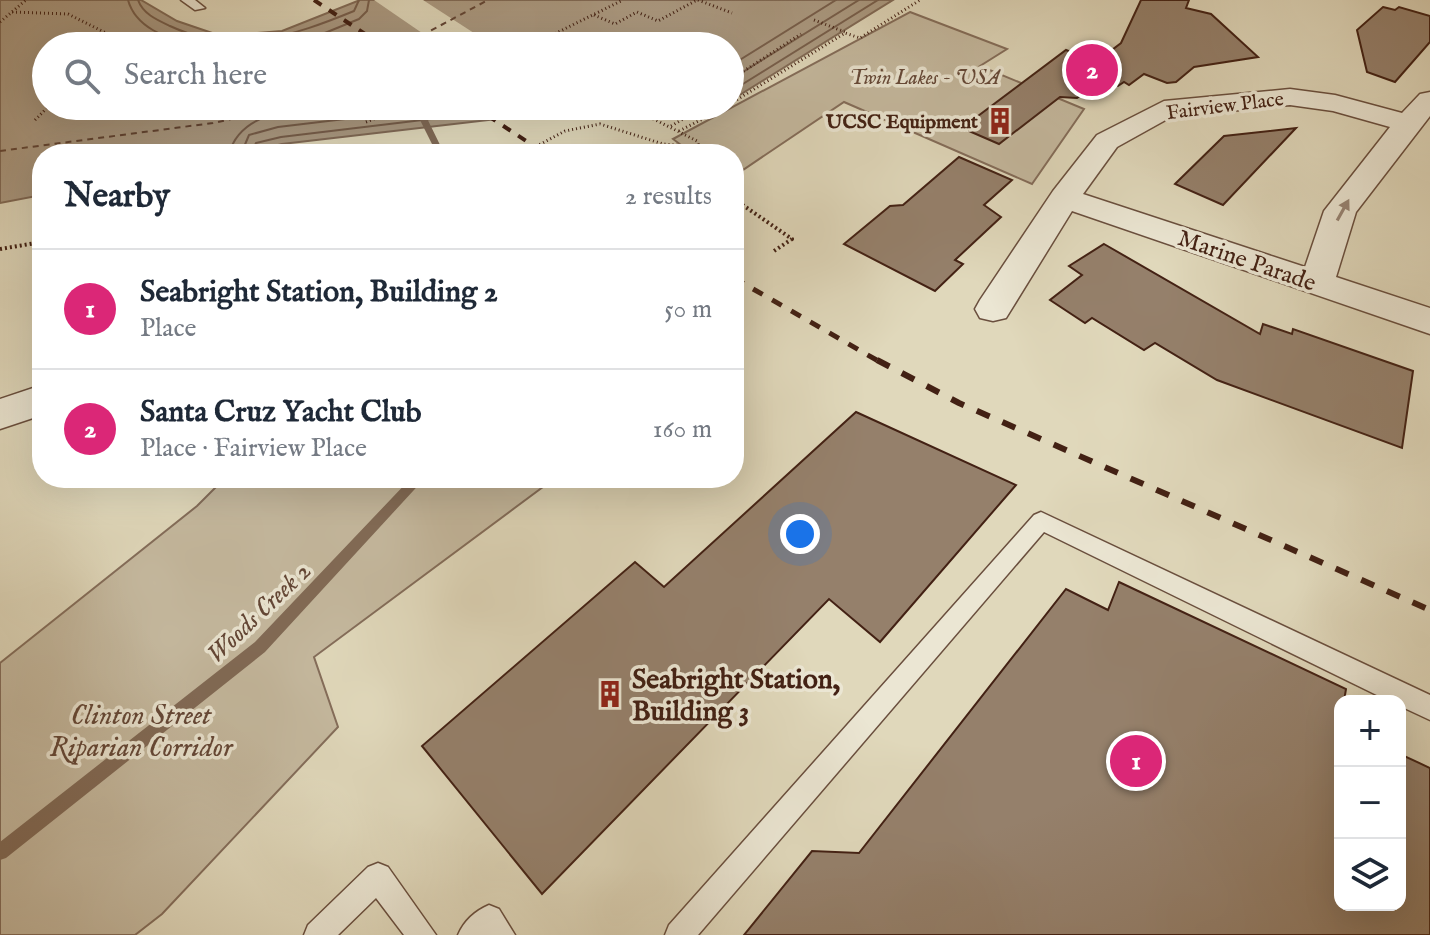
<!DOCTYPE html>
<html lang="en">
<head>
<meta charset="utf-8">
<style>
	:root { --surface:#fff; --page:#f6f6f7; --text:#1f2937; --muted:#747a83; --line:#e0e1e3; --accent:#db2777 }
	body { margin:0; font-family:"IM FELL English",serif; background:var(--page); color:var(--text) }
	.controls { position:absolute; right:24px; bottom:24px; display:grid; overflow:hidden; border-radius:16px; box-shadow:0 8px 32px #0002 }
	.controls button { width:72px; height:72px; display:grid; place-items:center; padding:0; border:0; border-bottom:2px solid var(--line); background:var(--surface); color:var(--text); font:40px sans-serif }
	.you { position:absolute; left:800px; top:534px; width:28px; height:28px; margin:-20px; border:6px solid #fff; border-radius:50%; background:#1a73e8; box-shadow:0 0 0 12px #1a73e833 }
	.badge { display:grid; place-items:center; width:52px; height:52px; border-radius:50%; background:var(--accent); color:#fff; font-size:26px; font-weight:700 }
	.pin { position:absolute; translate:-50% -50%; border:4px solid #fff; box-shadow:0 2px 8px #0006 }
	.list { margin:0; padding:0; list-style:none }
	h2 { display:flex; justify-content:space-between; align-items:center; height:104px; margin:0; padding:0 32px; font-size:34px }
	h2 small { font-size:26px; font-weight:400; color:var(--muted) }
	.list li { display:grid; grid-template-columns:52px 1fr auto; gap:24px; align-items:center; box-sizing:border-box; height:120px; padding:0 32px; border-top:2px solid var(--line) }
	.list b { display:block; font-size:30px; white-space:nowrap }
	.list p { margin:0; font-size:26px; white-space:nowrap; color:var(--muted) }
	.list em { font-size:26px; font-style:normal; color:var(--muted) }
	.icon { flex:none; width:44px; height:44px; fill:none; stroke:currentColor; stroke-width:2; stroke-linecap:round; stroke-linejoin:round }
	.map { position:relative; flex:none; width:1430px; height:935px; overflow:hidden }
	.search { position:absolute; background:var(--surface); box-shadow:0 8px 32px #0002; left:32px; top:32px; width:712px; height:88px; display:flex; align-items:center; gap:20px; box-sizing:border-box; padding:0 28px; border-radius:44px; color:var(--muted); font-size:30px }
	.panel { position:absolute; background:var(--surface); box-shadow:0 8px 32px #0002; left:32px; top:144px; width:712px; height:344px; border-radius:32px }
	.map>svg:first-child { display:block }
</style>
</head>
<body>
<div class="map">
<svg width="1430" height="935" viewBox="0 0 1430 935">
	<rect width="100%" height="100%" fill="#e0d8bb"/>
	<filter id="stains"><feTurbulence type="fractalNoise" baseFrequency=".0025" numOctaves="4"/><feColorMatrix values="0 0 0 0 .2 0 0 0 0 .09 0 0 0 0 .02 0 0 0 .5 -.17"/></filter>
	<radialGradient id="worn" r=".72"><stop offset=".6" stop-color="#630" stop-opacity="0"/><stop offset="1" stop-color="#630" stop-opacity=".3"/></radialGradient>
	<path fill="#c5b99f" stroke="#846d5a" stroke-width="2" d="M910,12L1007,49L980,66L1084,109L1032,184L844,102L734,176V154H693L673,139Z
		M225,478H555L314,657L338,727L162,914L135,935H0V663L197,506Z"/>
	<path fill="#ab9a82" stroke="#816a56" stroke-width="2" d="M0,0H141L177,21L221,36L282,31L360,0H893L730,101V46H46V106H565L541,114L282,144L244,154H42V195L0,203Z"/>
	<path fill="#e0d8bb" d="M374,0H423L494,46H441Z"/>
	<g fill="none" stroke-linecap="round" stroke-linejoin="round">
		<path stroke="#775e4b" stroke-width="2" d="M128,0C136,29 168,38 194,46
			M138,0C143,14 157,20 170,26C234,56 293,36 354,11L359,0
			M293,46L359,19L367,11L369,0
			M730,66L836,0
			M730,80L859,0
			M730,92L878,0
			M229,154C242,105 309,109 351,106
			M241,154L249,135L278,127L454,106
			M251,154L256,143L281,137L540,106"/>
		<path fill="#816a56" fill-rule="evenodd" d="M413,106H421L442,149L449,154H439L436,152Z
			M411,478H425L265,652L6,858L0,860V842L255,642Z"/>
		<path stroke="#624535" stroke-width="2" stroke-dasharray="6 5" stroke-linecap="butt" d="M402,46L488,0
			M0,151L213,123L293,106"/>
	</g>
	<path fill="#95806b" stroke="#432114" stroke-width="2" d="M1141,0H1189L1186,8L1211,14L1258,57L1194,67L1176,82L1167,83L1144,74L1129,85L1124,82L1118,86L1103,80L1077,98L1060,97L999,144L962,128L1066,50L1096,62L1121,43Z
		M1383,7L1395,10L1399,7L1430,16V42L1395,82L1367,72L1357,30Z
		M1296,128L1223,205L1175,184L1224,136Z
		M959,157L1012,180L984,205L1001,217L955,260L963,264L935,291L844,244L890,206L903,205Z
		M1104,244L1260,334L1263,324L1292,334L1293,329L1413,371L1402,448L1217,380L1155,343L1144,350L1092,318L1085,323L1050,300L1082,275L1069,266Z
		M856,412L1016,485L880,642L829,599L542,894L422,746L635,562L664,587Z
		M1119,582L1346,689L1344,701H1340V905H1400V754L1430,768V935H744L812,851L859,853L1066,589L1108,610Z"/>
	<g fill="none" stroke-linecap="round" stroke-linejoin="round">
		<g stroke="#6a4f3e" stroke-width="3">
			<path id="service" d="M181,0H195L205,8L195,10Z
				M1041,512L1430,695V720L1400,706V701H1389L1044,532L698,935H665L669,925L1034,515Z
				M378,863L388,867L436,935H404L376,898L338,935H304L308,925L368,867Z
				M489,905L499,909L515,935H458C464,921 475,911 489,905Z"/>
		</g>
		<g stroke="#6a4f3e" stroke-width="3">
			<path id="minor" d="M1290,89L1335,95L1402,113L1420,94L1430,92V116L1356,212L1336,277L1430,308V334L1072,211L1006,318L993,321L980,318L975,309L980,300L1053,191L1097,135L1164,101ZM1290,105L1333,111L1390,127L1324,211L1305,267L1083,194L1117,147L1171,117Z
				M42,385V415L0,429V399Z"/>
		</g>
		<path stroke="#432114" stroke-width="3" stroke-dasharray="1 3" stroke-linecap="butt" d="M698,0L732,13
			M12,12L68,14L116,38L108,46
			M594,15L615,24L637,12L658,21L697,0
			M814,20L845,32
			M0,22L26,0
			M530,46L623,0
			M730,80L801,34
			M730,86H737L730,91
			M730,104L845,33L860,38L920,0
			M628,106L697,141L702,154
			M35,120L49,106
			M366,122L406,106
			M671,126L705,106
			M679,131L728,106
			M522,154L565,131L600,124L663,144L726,149"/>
		<path stroke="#432114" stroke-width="4" stroke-dasharray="2 3" stroke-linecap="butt" d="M734,199L792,239L774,251
			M0,249L42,242"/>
		<use href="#service" fill="#ebe6d3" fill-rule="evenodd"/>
		<use href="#minor" fill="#ebe6d3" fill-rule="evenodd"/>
		<path stroke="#432114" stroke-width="4" stroke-dasharray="9 9" stroke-linecap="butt" d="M314,0L383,46
			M473,106L546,154"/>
		<path stroke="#432114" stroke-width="5" stroke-dasharray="11 11" stroke-linecap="butt" d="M734,278L880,362"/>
		<path stroke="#432114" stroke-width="6" stroke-dasharray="14 14" stroke-linecap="butt" d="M877,360L959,403L1430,610"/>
	</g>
	<defs><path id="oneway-solid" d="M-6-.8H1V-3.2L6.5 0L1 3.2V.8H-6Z" transform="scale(2)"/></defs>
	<use fill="#978474" href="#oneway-solid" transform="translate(1343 210) rotate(-61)"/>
	<defs>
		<g id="building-bare" transform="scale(2.16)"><path d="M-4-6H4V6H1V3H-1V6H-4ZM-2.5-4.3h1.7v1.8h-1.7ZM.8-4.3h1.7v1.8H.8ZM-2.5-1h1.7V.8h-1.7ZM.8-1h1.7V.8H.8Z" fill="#8f2418" stroke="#ebe6d3" stroke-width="2.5" paint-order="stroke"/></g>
	</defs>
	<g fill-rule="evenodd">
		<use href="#building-bare" x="1000" y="121"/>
		<use href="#building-bare" x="610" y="694"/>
	</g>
	<g text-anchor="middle" stroke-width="7" stroke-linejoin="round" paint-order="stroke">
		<g font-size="20" font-style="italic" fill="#644737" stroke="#ebe6d3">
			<text x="925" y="84">Twin Lakes - USA</text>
		</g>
		<g font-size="20" fill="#432114" stroke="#ebe6d3">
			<text transform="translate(1225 105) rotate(-7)" y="7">Fairview Place</text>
		</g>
		<g font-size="20" font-weight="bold" fill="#432114" stroke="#ebe6d3" text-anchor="end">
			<text x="978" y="128">UCSC Equipment</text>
		</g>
		<g font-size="24" fill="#432114" stroke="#ebe6d3">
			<text transform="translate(1247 260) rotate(19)" y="8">Marine Parade</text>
		</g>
		<g font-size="26" font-style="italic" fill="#624535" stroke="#ebe6d3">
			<text transform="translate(258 612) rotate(-44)" y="9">Woods Creek 2</text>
		</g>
		<g font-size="28" font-weight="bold" fill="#432114" stroke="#ebe6d3" text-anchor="start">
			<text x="632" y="688">Seabright Station,<tspan x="632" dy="32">Building 3</tspan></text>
		</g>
		<g font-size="28" font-style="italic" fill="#644737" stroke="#ebe6d3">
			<text x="141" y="724">Clinton Street<tspan x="141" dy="32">Riparian Corridor</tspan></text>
		</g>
	</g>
	<rect width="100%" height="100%" filter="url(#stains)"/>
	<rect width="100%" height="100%" fill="url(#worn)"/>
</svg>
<div class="controls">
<button>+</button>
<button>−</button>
<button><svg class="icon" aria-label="layers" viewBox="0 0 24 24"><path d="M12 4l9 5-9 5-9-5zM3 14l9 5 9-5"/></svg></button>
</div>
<div class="you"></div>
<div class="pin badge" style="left:1136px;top:761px">1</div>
<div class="pin badge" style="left:1092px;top:70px">2</div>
<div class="search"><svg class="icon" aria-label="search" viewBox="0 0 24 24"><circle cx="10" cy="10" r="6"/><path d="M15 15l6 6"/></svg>Search here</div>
<section class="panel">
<h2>Nearby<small>2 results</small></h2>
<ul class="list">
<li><span class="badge">1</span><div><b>Seabright Station, Building 2</b><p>Place</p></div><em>50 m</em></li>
<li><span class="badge">2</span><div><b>Santa Cruz Yacht Club</b><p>Place · Fairview Place</p></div><em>160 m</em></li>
</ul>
</section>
</div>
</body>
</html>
